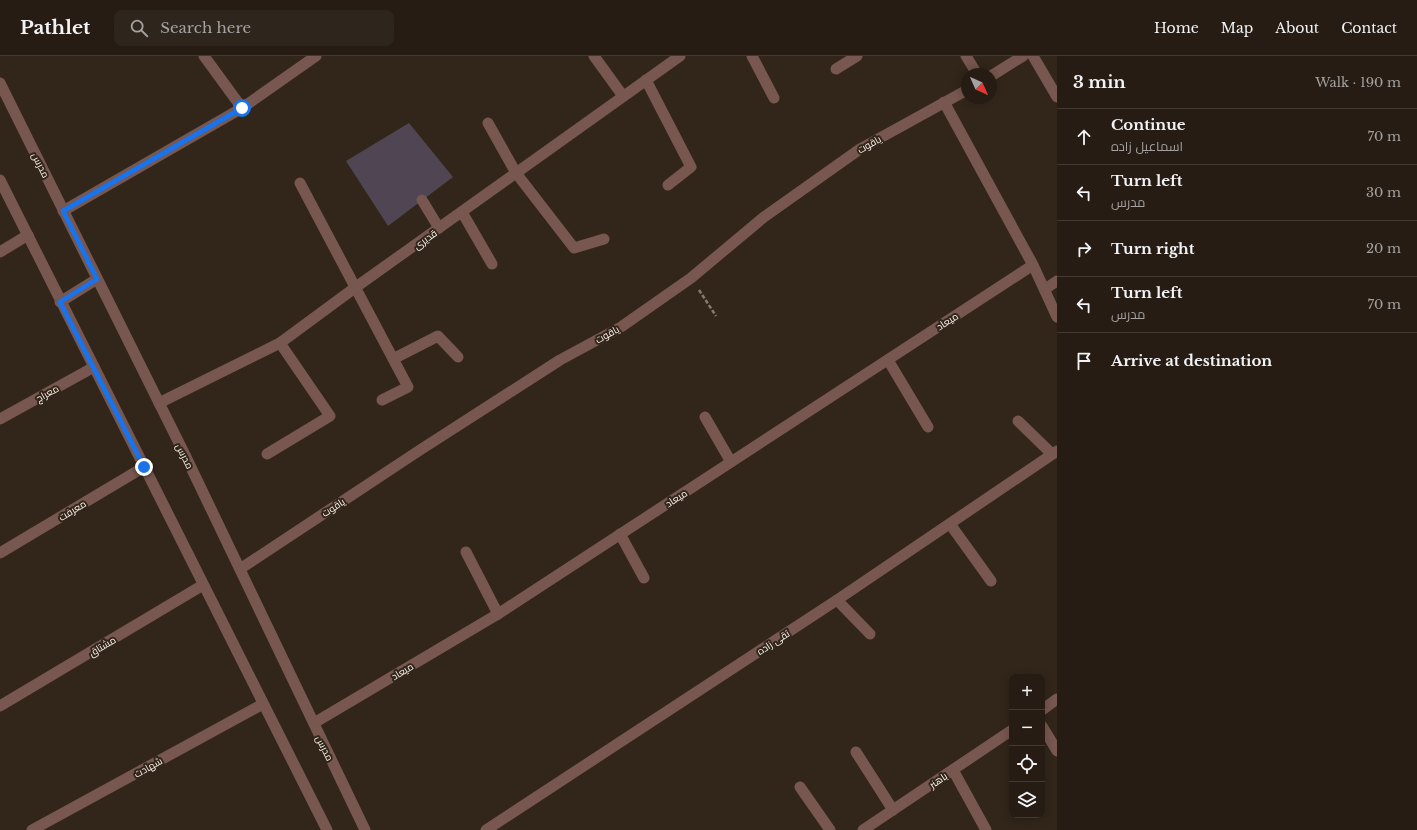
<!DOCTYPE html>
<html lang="en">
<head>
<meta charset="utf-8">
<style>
	:root { --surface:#261c14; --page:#2e251d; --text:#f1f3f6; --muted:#a4a1a0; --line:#423a34 }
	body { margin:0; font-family:"Libre Baskerville",Cairo,serif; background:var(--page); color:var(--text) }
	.controls { position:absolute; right:12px; bottom:12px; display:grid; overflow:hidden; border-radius:8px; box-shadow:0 2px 10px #0003 }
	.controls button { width:36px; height:36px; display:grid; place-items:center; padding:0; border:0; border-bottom:1px solid var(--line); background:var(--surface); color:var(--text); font:20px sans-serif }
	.compass { position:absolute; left:961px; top:12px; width:36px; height:36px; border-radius:50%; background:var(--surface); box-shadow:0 2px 10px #0003; rotate:135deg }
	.stop { position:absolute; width:12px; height:12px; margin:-9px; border:3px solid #1a73e8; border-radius:50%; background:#fff }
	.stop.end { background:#1a73e8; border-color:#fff; box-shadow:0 1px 4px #0008 }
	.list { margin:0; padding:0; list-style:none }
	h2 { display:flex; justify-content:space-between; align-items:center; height:52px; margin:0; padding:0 16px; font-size:17px }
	h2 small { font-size:13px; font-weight:400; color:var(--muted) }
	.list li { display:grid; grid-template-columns:26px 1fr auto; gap:12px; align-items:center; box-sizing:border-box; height:56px; padding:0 16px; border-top:1px solid var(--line) }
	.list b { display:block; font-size:15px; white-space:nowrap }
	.list p { margin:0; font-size:13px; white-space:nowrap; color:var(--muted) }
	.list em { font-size:13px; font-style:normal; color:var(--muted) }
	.icon { flex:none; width:22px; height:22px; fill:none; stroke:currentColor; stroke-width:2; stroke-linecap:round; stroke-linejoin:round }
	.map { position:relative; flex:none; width:1057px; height:774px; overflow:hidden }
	header { display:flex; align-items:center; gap:24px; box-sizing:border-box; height:56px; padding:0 20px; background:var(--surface); border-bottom:1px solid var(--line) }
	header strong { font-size:19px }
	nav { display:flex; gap:22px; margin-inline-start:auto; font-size:14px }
	.search { width:280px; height:36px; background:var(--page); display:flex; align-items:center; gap:10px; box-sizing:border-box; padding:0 14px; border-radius:8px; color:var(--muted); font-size:15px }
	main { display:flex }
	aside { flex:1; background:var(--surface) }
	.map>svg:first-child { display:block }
</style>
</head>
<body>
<header>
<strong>Pathlet</strong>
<div class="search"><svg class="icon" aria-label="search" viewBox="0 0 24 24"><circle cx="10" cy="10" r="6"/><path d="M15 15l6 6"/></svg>Search here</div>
<nav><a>Home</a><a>Map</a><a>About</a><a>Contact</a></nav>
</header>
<main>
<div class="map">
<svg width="1057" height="774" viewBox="0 0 1057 774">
	<rect width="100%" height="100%" fill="#32261a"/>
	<path fill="#504553" d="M409,67L453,121L388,170L346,105Z"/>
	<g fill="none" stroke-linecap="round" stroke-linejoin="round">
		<path stroke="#867b71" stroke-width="2.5" stroke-dasharray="4 2" stroke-linecap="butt" d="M699,234L716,260"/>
		<path stroke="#77574f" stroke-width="11" d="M752,0L774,42
			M836,13L857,0
			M646,24L691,111L668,129
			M488,67L516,117L574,192L604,183
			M300,127L408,331L382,344
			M422,144L439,172
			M462,156L492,208
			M1045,233L1057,225
			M393,303L438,280L458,301
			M888,304L928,371
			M705,361L731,406
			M1018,365L1052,398
			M267,398L330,360L280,287
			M950,468L991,525
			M620,478L644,522
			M466,496L498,558
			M837,544L870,578
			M1042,670L1057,695
			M856,696L893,754
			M953,714L986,774
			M800,731L830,774"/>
		<path stroke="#77574f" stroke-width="11" d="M204,0L242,52
			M594,0L623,40
			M966,0L977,18
			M1033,0L1057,41
			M991,20L1023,0
			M944,46L1033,209L1057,261
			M63,155L242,52L316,0
			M0,196L28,179
			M159,347L280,287L356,231L680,0
			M0,363L94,311
			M0,497L144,411
			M240,513L420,394L560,304L621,271L691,222L764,161L860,93L967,34
			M0,650L203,529
			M314,667L498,558L1033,209
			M32,774L263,648
			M486,774L837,544L1057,395"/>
		<path stroke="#77574f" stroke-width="11" d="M0,27L186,401L365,774
			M0,124L327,774
			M60,246L97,223
			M1042,654L1057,643
			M863,774L1012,674"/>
	</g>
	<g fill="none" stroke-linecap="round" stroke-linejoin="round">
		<path stroke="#1a73e8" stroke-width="5" d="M144,411L60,246L97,223L63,155L242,52"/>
	</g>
	<g text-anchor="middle" stroke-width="4" stroke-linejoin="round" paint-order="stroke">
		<g font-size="10" fill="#fbf2eb" stroke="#32261a">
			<text transform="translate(869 88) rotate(-30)" y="4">یاقوت</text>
			<text transform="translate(41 109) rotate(64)" y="4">مدرس</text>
			<text transform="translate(425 183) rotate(-36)" y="4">قدیری</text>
			<text transform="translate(947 265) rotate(-33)" y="4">میعاد</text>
			<text transform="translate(607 278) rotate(-29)" y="4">یاقوت</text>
			<text transform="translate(47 337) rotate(-29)" y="4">معراج</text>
			<text transform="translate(185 400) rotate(64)" y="4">مدرس</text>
			<text transform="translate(676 442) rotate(-33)" y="4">میعاد</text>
			<text transform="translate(333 451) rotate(-33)" y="4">یاقوت</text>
			<text transform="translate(72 454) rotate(-31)" y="4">معرفت</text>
			<text transform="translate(773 586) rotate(-33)" y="4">تقی زاده</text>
			<text transform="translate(102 590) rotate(-31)" y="4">مشتاق</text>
			<text transform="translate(402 615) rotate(-31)" y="4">میعاد</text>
			<text transform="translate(325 692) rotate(64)" y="4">مدرس</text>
			<text transform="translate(148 711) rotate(-29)" y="4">شهادت</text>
			<text transform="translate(938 724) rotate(-34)" y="4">باهنر</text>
		</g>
	</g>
</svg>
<div class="controls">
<button>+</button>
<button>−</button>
<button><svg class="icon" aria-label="locate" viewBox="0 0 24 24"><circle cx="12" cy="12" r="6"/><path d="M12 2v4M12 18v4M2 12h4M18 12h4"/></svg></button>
<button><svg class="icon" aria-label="layers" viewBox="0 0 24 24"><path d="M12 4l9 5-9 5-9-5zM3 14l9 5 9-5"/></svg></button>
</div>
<svg class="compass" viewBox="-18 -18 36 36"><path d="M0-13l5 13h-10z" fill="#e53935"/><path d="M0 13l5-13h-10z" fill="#a4a1a0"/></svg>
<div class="stop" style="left:242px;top:52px"></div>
<div class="stop end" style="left:144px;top:411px"></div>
</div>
<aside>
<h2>3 min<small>Walk · 190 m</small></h2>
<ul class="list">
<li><svg class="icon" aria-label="ahead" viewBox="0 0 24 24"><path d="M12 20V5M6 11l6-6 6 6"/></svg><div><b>Continue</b><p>اسماعیل زاده</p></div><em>70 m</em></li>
<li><svg class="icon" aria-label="left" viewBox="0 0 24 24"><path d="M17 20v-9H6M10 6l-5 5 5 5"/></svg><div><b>Turn left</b><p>مدرس</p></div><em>30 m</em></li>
<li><svg class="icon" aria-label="right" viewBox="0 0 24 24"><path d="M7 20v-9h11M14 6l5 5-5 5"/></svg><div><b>Turn right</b></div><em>20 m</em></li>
<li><svg class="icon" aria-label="left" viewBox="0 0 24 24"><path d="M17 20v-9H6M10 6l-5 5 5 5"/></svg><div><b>Turn left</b><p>مدرس</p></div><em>70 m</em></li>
<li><svg class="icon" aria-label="arrive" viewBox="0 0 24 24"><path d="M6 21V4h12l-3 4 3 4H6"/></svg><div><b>Arrive at destination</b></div></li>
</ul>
</aside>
</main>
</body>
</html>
